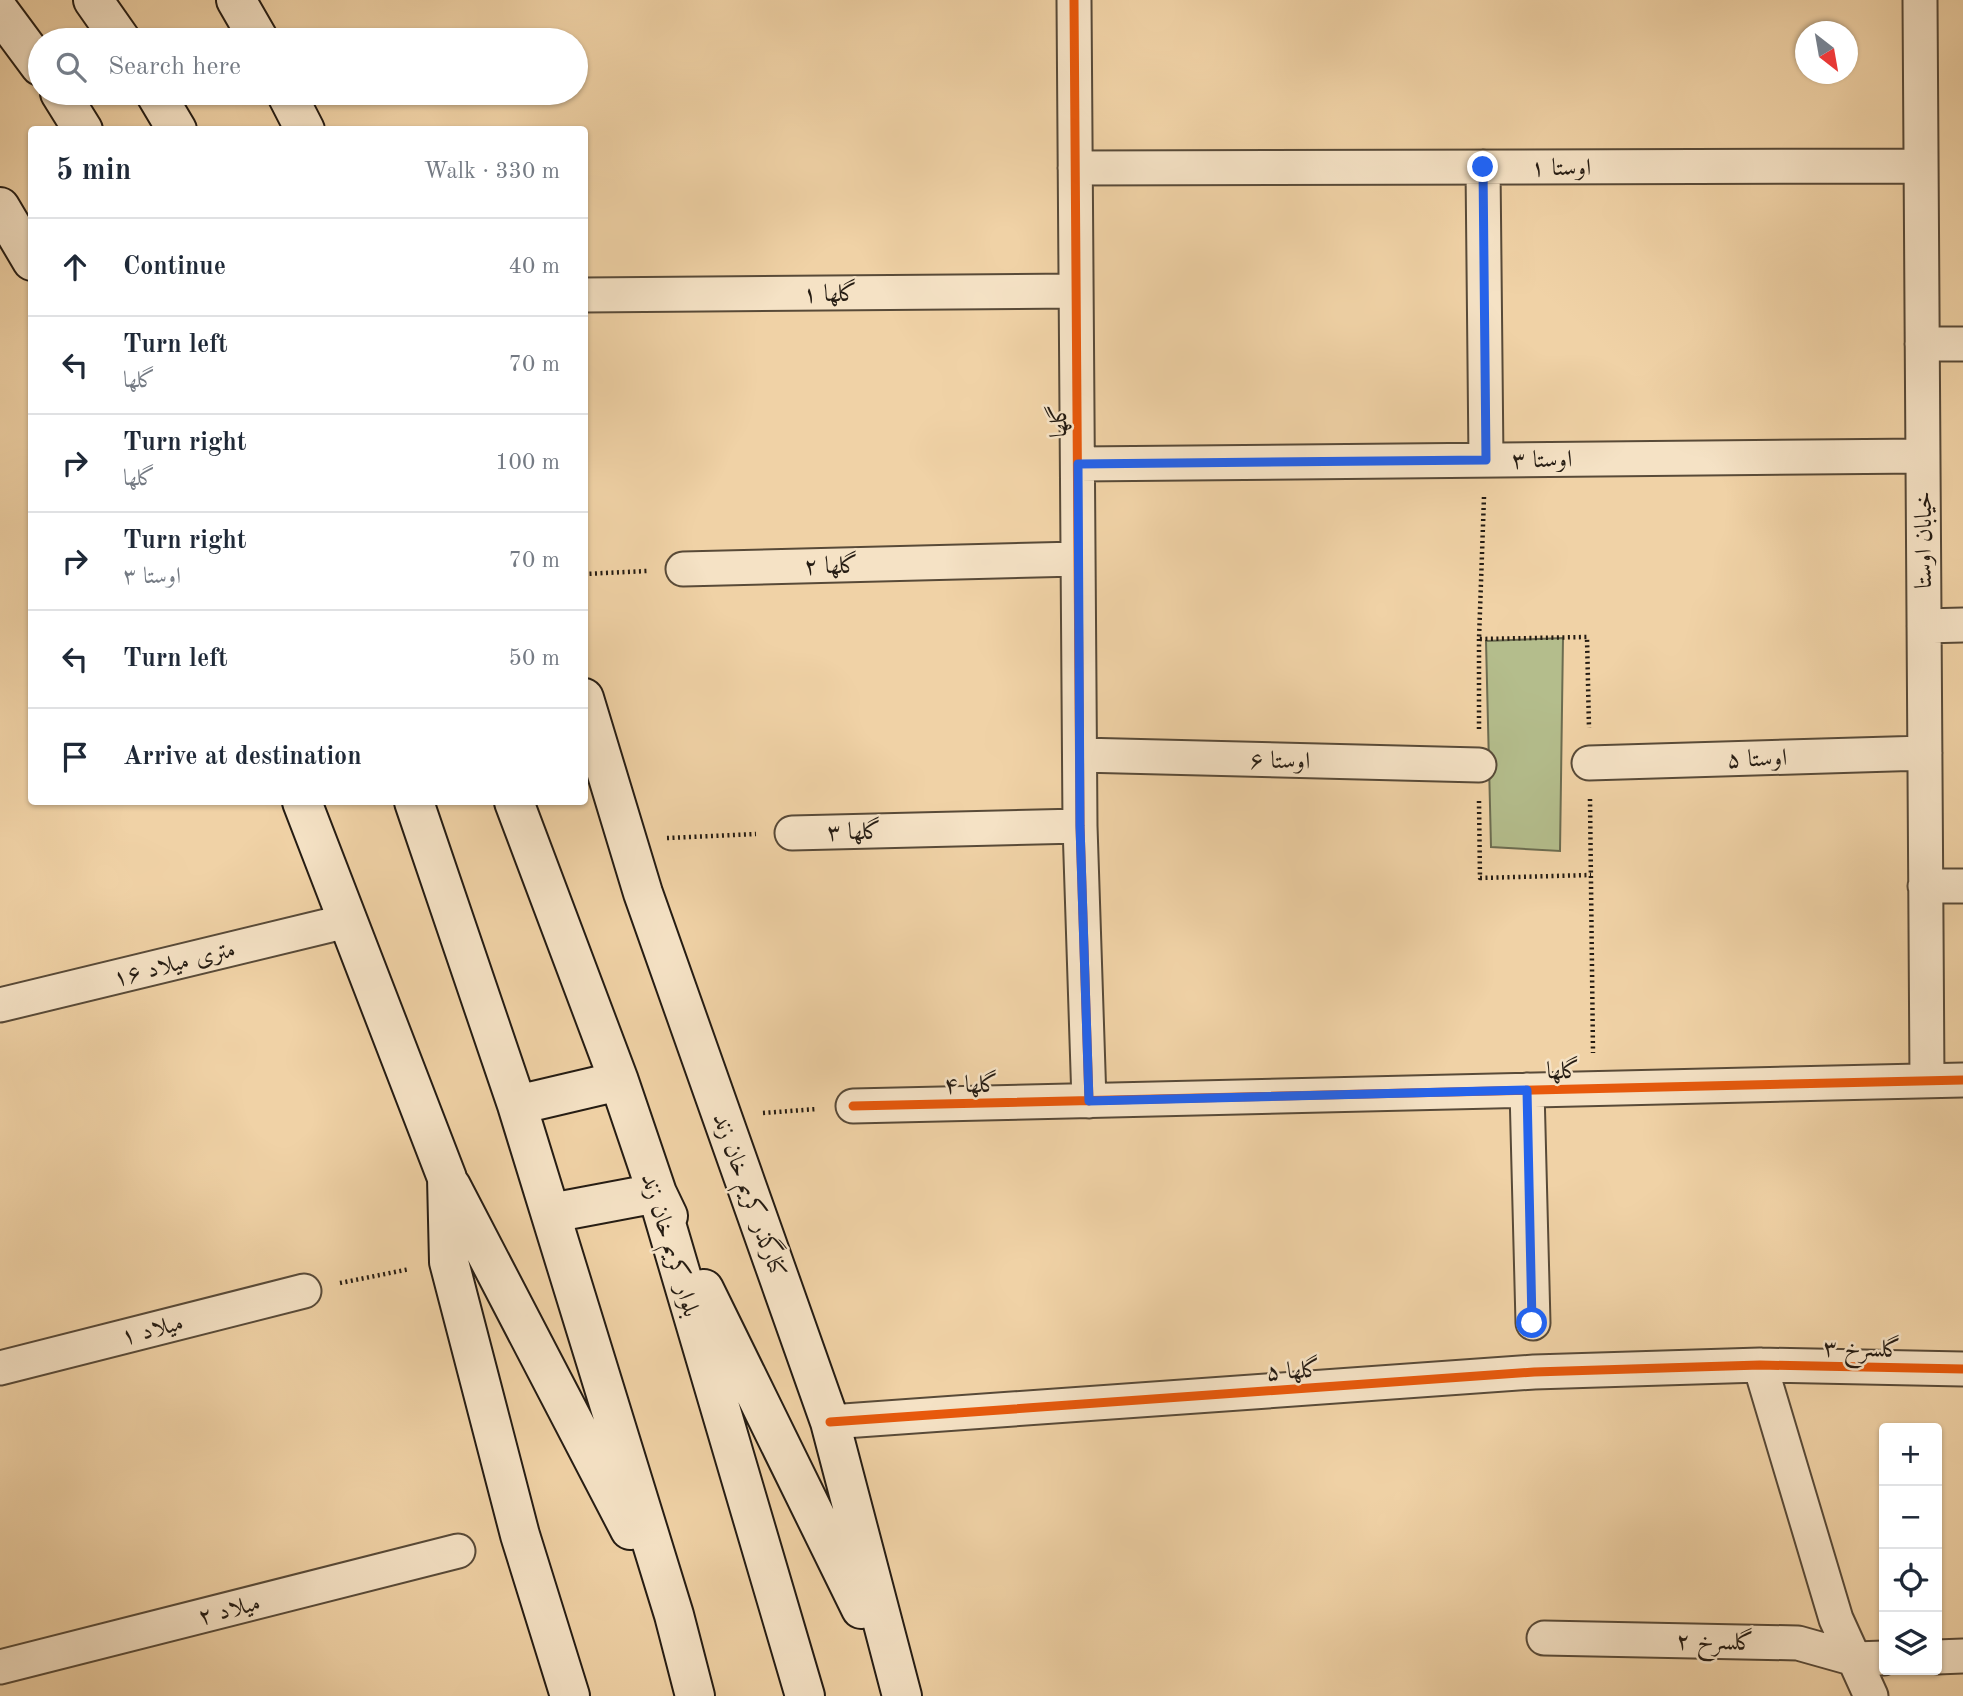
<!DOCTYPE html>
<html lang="en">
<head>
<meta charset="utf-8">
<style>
	:root { --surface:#fff; --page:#f2f2f3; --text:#1f2937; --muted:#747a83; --line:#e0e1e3 }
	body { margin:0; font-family:"Old Standard TT",Amiri,serif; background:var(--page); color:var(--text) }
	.controls { position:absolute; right:21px; bottom:21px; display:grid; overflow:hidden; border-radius:7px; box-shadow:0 2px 5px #0004 }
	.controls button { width:63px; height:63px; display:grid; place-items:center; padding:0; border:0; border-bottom:2px solid var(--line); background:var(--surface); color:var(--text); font:35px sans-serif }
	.compass { position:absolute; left:1795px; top:21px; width:63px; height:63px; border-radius:50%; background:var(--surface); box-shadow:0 2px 5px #0004; rotate:149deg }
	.stop { position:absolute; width:21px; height:21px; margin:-16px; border:5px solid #2563eb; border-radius:50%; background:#fff }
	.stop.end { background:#2563eb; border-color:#fff; box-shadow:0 2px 7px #0008 }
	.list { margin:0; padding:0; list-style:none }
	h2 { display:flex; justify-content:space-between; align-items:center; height:91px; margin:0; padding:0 28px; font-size:30px }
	h2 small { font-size:23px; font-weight:400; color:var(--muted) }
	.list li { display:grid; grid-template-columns:46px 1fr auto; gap:21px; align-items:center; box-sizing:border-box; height:98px; padding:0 28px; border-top:2px solid var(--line) }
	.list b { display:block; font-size:26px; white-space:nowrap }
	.list p { margin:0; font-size:23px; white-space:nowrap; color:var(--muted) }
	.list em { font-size:23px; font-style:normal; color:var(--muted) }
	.icon { flex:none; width:38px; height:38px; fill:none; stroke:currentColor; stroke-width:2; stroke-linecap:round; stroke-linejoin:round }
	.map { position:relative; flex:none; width:1963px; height:1696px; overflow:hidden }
	.search { position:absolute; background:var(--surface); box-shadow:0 2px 5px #0004; left:28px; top:28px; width:560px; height:77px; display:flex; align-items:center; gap:18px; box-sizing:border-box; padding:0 24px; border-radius:38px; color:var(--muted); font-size:26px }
	.panel { position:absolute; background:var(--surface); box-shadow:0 2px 5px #0004; left:28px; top:126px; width:560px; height:679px; border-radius:7px }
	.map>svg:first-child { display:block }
</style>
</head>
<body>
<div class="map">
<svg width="1963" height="1696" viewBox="0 0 1963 1696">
	<rect width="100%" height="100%" fill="#f0d2a6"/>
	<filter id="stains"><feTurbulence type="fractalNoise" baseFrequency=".00286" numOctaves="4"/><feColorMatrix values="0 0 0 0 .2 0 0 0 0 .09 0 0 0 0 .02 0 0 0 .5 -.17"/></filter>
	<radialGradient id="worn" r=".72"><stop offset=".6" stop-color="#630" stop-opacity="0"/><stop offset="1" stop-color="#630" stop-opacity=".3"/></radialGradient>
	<path fill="#b4bd8c" stroke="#6c6c50" stroke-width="2" d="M1563,638L1560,851L1491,847L1486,641Z"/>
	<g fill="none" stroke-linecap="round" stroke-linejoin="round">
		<g stroke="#584a38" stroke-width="37">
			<path id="minor" d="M1074,0L1080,826L1089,1101
				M1920,0L1927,1081
				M1483,167L1486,460
				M1075,168L1921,166
				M584,295L1076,291
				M1922,344H1963
				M1078,464L1923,456
				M683,569L1078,559
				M1924,626L1963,625
				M1080,755L1479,765
				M1589,763L1925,753
				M792,833L1080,826
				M1925,886H1963
				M0,1005L347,921
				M1527,1090L1533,1323
				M853,1106L1963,1080
				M1760,1365L1836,1619L1871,1696
				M0,1368L304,1291
				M830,1422L1534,1372L1760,1365L1963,1369
				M1544,1638L1798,1643L1855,1659L1884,1658
				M1937,1657L1963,1656
				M0,1667L458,1551"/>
		</g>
		<g stroke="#251c13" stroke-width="42">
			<path id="secondary" d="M93,0L121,40
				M236,0L259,40
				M0,12L40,66
				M60,93L83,130
				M155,93L177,130
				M286,93L305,130
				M0,207L32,261
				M584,698L643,893L830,1422L902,1696
				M302,802L447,1178L449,1262L520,1535L570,1696
				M414,802L517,1105L674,1615L695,1696
				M514,802L619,1081L657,1193L805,1696
				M517,1105L619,1081
				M451,1186L630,1530
				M551,1213L657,1193L668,1216
				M704,1289L861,1609"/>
		</g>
		<path stroke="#251c13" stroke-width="4.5" stroke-dasharray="2 3.5" stroke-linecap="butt" d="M1484,497L1479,639L1587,637L1589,728
			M584,574L647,571
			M1479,639V729
			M1590,799L1593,1053
			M1479,801L1480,878L1591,875
			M667,838L756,834
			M763,1113L817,1109
			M340,1283L410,1269"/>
		<use href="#minor" stroke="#f5e2c5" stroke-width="33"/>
		<use href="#secondary" stroke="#f5e2c5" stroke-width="38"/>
		<g stroke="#f5e2c5" stroke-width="13">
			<path id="cycleway" d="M1074,0L1080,826L1089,1101
				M853,1106L1963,1080
				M830,1422L1534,1372L1760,1365L1963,1369"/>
		</g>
		<use href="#cycleway" stroke="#e8590c" stroke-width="9"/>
	</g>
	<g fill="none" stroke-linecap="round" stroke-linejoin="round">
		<path stroke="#2563eb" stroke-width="9" d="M1483,167L1486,460L1078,464L1080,826L1089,1101L1527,1090L1532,1323"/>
	</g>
	<g text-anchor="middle" stroke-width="5" stroke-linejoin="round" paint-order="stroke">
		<g font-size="24" fill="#251c13" stroke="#f5e2c5">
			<text x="1561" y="175">اوستا ۱</text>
			<text transform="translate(830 293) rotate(-1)" y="8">گلها ۱</text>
			<text transform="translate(1058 421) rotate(-91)" y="8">گلها</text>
			<text transform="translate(1542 459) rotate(-1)" y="8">اوستا ۳</text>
			<text transform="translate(1923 540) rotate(-90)" y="8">خیابان اوستا</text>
			<text transform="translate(831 565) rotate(-1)" y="8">گلها ۲</text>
			<text transform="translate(1757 758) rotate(-2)" y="8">اوستا ۵</text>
			<text transform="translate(1280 760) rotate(1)" y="8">اوستا ۶</text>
			<text transform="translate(854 831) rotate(-1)" y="8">گلها ۳</text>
			<text transform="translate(174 963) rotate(-14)" y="8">۱۶ متری میلاد</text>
			<text transform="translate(1563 1070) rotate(-1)" y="8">گلها</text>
			<text transform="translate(971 1084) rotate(-1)" y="8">گلها ۴</text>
			<text transform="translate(750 1195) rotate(70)" y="8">کنارگذر کریم خان زند</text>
			<text transform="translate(671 1245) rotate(73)" y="8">بلوار کریم خان زند</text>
			<text transform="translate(152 1329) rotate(-14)" y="8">میلاد ۱</text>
			<text transform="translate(1862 1348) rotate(1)" y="8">گلسرخ ۳</text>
			<text transform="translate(1293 1370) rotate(-4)" y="8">گلها ۵</text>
			<text transform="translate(229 1609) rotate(-14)" y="8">میلاد ۲</text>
			<text transform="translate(1715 1641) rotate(1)" y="8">گلسرخ ۲</text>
		</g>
	</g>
	<rect width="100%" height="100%" filter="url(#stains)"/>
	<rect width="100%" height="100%" fill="url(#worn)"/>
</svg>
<div class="controls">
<button>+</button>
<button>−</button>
<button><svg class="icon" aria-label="locate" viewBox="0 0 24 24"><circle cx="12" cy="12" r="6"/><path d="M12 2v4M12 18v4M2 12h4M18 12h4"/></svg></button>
<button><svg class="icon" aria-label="layers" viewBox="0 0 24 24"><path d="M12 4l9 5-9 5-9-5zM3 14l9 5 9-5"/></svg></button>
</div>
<svg class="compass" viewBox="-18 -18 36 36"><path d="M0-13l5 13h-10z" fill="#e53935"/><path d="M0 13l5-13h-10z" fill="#747a83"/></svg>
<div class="stop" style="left:1532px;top:1323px"></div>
<div class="stop end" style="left:1483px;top:167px"></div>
<div class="search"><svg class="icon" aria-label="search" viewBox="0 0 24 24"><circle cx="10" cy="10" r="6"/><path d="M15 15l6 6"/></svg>Search here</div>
<section class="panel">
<h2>5 min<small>Walk · 330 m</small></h2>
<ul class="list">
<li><svg class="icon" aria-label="ahead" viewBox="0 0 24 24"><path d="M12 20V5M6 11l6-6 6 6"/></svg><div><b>Continue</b></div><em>40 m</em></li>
<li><svg class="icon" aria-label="left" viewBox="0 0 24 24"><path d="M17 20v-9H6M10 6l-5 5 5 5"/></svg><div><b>Turn left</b><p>گلها</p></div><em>70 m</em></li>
<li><svg class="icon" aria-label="right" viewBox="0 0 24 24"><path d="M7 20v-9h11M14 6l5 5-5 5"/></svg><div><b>Turn right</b><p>گلها</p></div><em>100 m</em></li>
<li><svg class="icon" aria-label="right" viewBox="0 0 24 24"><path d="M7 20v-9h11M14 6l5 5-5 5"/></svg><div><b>Turn right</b><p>اوستا ۳</p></div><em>70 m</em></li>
<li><svg class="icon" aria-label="left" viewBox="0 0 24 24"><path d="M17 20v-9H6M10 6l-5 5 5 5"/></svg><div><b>Turn left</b></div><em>50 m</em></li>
<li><svg class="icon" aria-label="arrive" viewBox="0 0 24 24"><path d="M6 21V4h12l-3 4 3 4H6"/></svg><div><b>Arrive at destination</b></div></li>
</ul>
</section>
</div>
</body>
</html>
